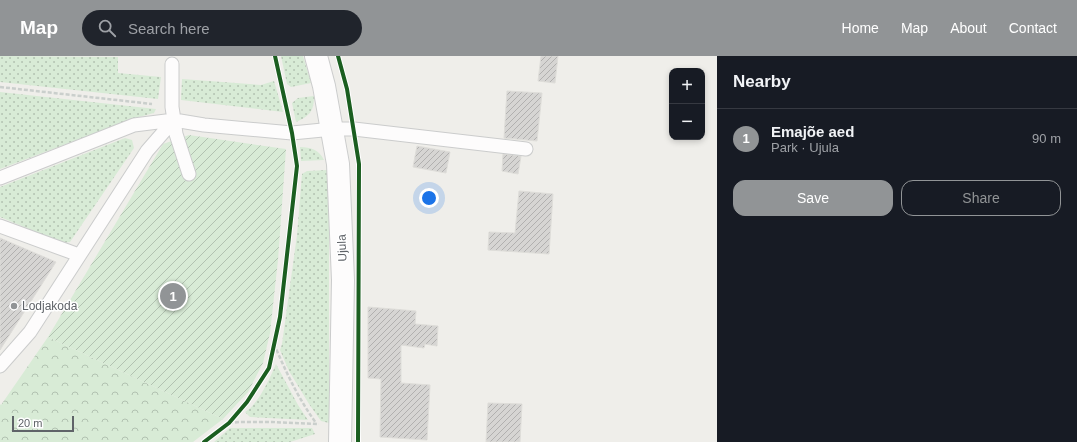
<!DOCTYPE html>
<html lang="en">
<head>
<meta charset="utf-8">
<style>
	:root { --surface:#171b24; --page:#20242c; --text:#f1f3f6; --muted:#9ea1a6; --line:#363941; --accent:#919496 }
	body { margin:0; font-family:Arial,sans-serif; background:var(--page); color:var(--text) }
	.controls { position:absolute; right:12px; top:12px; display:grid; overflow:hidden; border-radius:8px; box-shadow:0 2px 6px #0003 }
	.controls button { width:36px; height:36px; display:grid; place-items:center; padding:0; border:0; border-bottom:1px solid var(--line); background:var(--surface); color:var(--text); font:20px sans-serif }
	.scale { position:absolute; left:12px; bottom:10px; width:62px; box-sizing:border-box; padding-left:4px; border:2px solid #5f6368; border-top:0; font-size:11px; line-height:14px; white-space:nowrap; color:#5f6368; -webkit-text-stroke:3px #fff; paint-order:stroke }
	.you { position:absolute; left:429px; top:142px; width:14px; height:14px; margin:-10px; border:3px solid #fff; border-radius:50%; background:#1a73e8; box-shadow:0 0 0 6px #1a73e833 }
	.badge { display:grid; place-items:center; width:26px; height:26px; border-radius:50%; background:var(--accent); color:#fff; font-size:13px; font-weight:700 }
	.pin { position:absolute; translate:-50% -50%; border:2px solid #fff; box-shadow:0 1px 4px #0006 }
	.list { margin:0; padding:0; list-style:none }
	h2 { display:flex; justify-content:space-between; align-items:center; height:52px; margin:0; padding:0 16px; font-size:17px }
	h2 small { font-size:13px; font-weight:400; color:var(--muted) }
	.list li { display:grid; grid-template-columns:26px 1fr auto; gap:12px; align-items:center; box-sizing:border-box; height:60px; padding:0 16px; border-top:1px solid var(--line) }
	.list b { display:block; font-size:15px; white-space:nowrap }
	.list p { margin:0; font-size:13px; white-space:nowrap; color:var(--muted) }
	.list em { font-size:13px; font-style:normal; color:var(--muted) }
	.actions { display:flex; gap:8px; padding:12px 16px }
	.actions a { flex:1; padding:9px 0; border:1px solid var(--accent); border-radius:12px; text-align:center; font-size:14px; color:var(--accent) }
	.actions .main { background:var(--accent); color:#fff }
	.icon { flex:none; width:22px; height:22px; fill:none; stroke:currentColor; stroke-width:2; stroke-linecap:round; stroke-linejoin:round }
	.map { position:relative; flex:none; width:717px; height:386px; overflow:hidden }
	header { display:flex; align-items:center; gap:24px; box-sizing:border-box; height:56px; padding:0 20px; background:var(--accent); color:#fff }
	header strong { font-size:19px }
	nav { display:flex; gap:22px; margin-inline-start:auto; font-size:14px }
	.search { width:280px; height:36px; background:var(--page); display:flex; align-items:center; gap:10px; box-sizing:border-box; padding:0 14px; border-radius:22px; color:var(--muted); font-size:15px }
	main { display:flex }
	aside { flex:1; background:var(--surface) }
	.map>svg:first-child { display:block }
</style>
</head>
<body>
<header>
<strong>Map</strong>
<div class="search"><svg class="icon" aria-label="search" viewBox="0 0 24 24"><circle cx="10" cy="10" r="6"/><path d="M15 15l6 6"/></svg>Search here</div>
<nav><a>Home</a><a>Map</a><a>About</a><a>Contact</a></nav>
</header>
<main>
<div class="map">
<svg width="717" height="386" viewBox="0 0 717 386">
	<defs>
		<pattern id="grass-dots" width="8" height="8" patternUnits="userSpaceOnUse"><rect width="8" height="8" fill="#d8ebd6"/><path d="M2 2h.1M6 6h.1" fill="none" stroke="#b2c2b1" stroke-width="1.8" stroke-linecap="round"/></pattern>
		<pattern id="park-crowns" width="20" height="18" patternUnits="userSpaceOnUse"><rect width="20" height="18" fill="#d8ebd6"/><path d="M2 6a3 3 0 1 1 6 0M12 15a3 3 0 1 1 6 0" fill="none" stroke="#b2c2b1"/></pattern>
		<pattern id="garden-furrows" width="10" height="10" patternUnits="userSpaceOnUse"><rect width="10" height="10" fill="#d8ebd6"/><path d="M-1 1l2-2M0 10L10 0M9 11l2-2" fill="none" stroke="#b2c2b1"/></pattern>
		<pattern id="building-hatch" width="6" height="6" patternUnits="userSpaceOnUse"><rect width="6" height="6" fill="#d6d5d3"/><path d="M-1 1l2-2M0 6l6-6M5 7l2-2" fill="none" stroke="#b1b0af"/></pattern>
	</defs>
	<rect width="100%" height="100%" fill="#efeeea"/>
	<path fill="url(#grass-dots)" d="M0,0L118,1V17L161,21L158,43L0,26Z
		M281,0H303L311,27L291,31L287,28Z
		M182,23L261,29L274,25L283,56L181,44Z
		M0,36L156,53L154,57L135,62L0,113Z
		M314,40C314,55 310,60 296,66L292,47L298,42Z
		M125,82L132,84L134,92L70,186L63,187L0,161V131Z
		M300,91C311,91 319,94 324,104L301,105Z
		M327,114L329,137V367L321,365L309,348L289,315L280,294L282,288L297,179L302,118L307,115Z
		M276,308L298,349L308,364L250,361L245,356C258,349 270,322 276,308Z
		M230,372H312L315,378L290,386H214Z"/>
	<path fill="url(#park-crowns)" d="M48,281L223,363L193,386H0V348L1,349Z"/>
	<path fill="url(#garden-furrows)" d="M189,79L286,93L278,204L270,277L263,307L248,336L223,363L48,281L163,88Z"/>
	<path fill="url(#building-hatch)" stroke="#deddd9" d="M541,0H558L555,27L538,25Z
		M507,35L542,37L537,85L504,82Z
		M417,90L450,96L446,117L413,111Z
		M503,98L521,100L518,118L502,115Z
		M519,135L553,138L549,198L488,194L489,176L515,177Z
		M0,182L56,206L0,294Z
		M368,251L416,255L415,268L438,270L437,290L425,288L424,292L401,289V327L430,329L427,384L380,381L381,323L368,322Z
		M488,347L522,348L520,386H486Z"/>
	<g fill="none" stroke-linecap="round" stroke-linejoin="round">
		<g stroke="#cbcccc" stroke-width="15">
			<path id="service" d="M172,8V51L174,64L204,69L292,77L333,73H354L526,93
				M174,64L176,78L189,118
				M0,122L134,69L174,64
				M0,170L79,199
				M0,310L30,276L147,95L174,64"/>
		</g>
		<g stroke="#cbcccc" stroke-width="24">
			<path id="minor" d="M316,0L324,30L338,108L343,224L340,386"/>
		</g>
		<path stroke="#cacfcc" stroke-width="2.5" stroke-dasharray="4 2" stroke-linecap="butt" d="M0,31L152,48
			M274,288C286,316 298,342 316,367
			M229,367L240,366H272L319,368"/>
		<use href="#service" stroke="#fdfcfc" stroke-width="13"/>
		<use href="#minor" stroke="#fdfcfc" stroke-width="22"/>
		<g stroke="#fff" stroke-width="6">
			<path id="cycleway" d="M338,0L347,33L359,108L358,386
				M204,386L229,367L247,346L269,312L280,261L297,110L292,77L275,0"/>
		</g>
		<use href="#cycleway" stroke="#1b5e20" stroke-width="4"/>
	</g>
	<circle fill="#919496" stroke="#fff" stroke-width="1.5" cx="14" cy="250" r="4"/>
	<g text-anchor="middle" stroke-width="3" stroke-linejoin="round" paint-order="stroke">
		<g font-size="12" fill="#5f6368" stroke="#fff">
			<text transform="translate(342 192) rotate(-92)" y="4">Ujula</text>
		</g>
		<g font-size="12" fill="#5f6368" stroke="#fff" text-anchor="start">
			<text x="22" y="254">Lodjakoda</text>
		</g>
	</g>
</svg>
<div class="controls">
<button>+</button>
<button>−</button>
</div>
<div class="scale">20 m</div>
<div class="you"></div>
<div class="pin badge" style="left:173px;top:240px">1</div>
</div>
<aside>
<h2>Nearby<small></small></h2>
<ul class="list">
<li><span class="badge">1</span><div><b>Emajõe aed</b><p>Park · Ujula</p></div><em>90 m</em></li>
</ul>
<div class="actions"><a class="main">Save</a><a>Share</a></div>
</aside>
</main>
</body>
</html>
